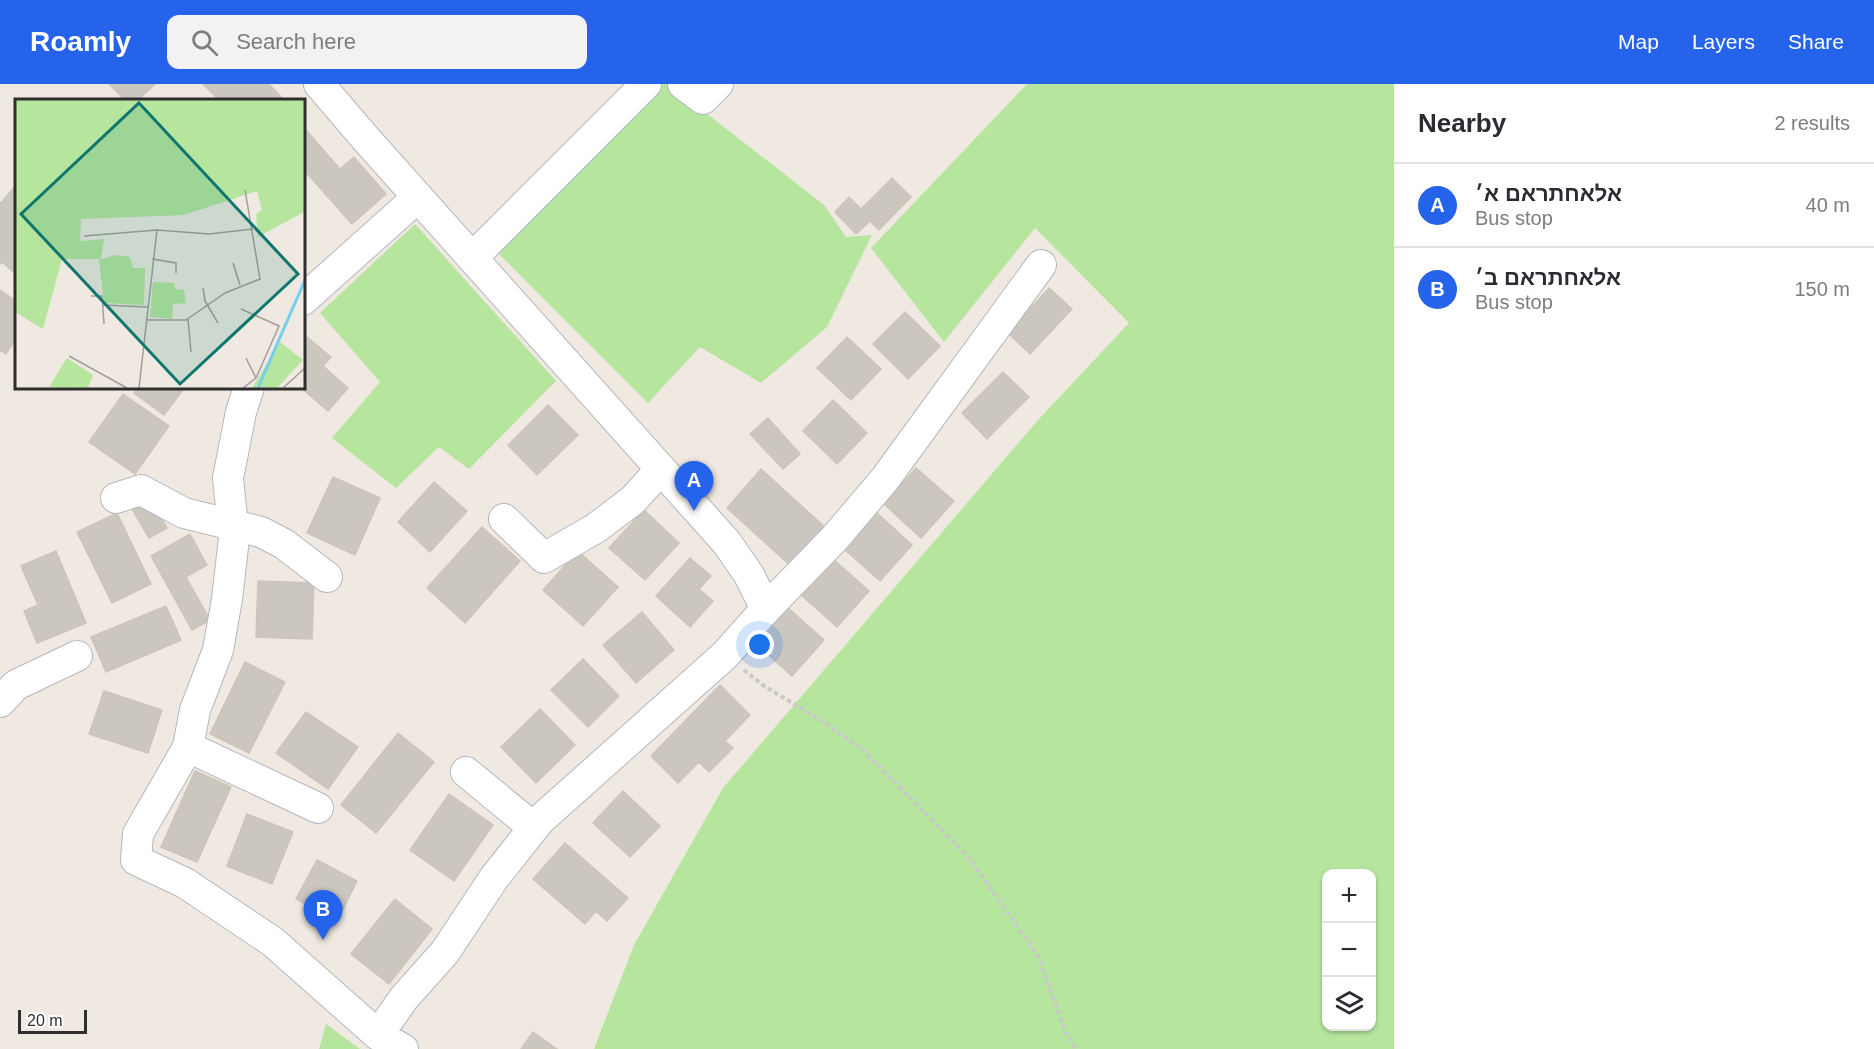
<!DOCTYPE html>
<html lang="en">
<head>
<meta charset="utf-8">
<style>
	:root { --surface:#fff; --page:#f2f2f3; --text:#2b2b33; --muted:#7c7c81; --line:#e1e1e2; --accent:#2563eb }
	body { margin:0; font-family:Helvetica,"Noto Sans Hebrew",sans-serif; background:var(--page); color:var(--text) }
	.controls { position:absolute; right:18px; bottom:18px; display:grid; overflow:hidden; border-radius:12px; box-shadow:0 2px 4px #0004 }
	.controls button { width:54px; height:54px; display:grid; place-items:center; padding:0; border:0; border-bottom:2px solid var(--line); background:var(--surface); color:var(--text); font:30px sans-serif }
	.scale { position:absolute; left:18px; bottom:15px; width:69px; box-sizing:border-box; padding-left:6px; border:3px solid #2e2e2e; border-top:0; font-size:16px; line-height:21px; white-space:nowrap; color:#2e2e2e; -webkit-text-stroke:4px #fff; paint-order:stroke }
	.you { position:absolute; left:760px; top:561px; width:21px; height:21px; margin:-15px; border:4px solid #fff; border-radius:50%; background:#1a73e8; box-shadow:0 0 0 9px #1a73e833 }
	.badge { display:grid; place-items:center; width:39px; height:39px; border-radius:50%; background:var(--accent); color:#fff; font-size:20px; font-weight:700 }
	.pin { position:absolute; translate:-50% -50px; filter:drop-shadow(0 2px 3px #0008) }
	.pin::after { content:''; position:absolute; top:32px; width:21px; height:18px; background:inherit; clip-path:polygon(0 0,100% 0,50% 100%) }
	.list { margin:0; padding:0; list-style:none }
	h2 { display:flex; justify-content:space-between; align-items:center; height:78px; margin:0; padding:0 24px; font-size:26px }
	h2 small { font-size:20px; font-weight:400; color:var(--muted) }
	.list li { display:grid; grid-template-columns:39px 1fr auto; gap:18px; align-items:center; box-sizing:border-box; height:84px; padding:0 24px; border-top:2px solid var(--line) }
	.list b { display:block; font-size:22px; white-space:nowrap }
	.list p { margin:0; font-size:20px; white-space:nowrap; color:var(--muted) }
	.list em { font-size:20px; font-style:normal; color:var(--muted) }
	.icon { flex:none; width:33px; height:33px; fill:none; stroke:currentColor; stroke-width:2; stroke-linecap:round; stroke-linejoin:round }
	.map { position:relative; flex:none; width:1394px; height:965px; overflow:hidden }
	header { display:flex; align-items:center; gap:36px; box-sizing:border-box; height:84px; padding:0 30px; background:var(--accent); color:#fff }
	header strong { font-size:28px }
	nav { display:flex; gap:33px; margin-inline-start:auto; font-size:21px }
	.search { width:420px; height:54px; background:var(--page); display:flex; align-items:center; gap:15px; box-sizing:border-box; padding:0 21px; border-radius:12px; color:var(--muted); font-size:22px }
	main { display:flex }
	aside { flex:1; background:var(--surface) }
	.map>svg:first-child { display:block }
</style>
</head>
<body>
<header>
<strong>Roamly</strong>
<div class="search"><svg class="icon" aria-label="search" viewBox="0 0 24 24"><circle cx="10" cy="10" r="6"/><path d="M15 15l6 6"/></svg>Search here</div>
<nav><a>Map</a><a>Layers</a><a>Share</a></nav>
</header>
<main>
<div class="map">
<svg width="1394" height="965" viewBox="0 0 1394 965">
	<rect width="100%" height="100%" fill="#efe9e1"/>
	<path fill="#b6e59e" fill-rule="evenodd" d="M662,0H669L824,121L846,153L872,151L827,243L761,299L700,263L648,319L493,164Z
		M1027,0H1394V965H594L634,861L723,704L1038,336L1129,239L1035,144L944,258L871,164ZM1326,790H1372V942H1326Z
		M415,140L556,297L469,385L439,363L396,404L332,354L380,298L320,229Z
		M326,940L360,965H319Z"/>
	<path fill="#cbc7bf" stroke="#cbc5ba" stroke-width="1.5" d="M109,0H155L138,16H125Z
		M203,0H269L284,16H219Z
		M305,45L340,85L354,73L386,110L352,140L303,85V47Z
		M892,94L911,113L879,146L870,137L856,150L835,128L849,113L861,125Z
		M16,101V190L2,178L0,180V118L1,119Z
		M1049,204L1072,225L1030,270L1008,249Z
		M0,206L16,217V254L6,270L0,266Z
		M905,228L940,262L908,295L873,260Z
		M306,252L331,273L323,282L348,304L328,327L300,303H303V255Z
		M847,253L881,285L851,316L817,284Z
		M1003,288L1029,313L987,355L962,329Z
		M139,303H185L164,331L134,309Z
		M123,310L169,342L135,390L89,358Z
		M833,316L867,349L837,380L803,347Z
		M548,321L578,351L537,391L508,361Z
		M768,334L800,370L783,385L750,350Z
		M916,384L954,417L921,454L884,420Z
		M761,385L828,446L793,484L727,424Z
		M333,393L380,414L355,471L307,449Z
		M434,398L467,427L430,468L398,438Z
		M150,414L167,444L149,454L132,425Z
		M644,426L679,459L645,496L609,464Z
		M876,428L912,461L880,497L843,464Z
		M117,429L151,500L112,519L77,448Z
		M482,443L520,477L465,539L427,504Z
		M190,450L207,481L186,493L210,536L192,546L151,472Z
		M56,467L86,539L37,559L24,527L38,521L21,482Z
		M578,467L618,503L583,542L543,506Z
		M690,474L711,492L699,505L713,517L690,543L656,512Z
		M832,474L869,507L837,543L800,510Z
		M258,497L314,499L312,555L256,553Z
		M166,522L181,556L106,588L91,553Z
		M787,523L824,556L792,592L755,559Z
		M642,528L674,566L636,599L603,561Z
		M583,575L619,612L588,643L551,606Z
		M245,578L285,598L249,669L210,650Z
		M720,601L750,631L725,657L733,664L709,688L699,678L678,699L651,672Z
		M104,607L162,626L148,669L89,650Z
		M540,625L575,661L536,699L501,663Z
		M306,628L358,663L328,705L276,669Z
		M398,649L434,678L376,749L341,721Z
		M195,687L231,703L197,778L161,763Z
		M623,707L660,742L630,773L593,739Z
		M449,710L493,741L454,797L410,766Z
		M247,730L293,748L272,800L227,782Z
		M565,759L628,814L607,837L596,827L585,840L533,795Z
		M317,776L357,797L337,837L296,815Z
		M395,815L432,845L389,900L351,870Z
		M533,948L557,965H521Z"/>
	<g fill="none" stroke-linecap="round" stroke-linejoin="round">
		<g stroke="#b4b7c1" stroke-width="32">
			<path id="minor" d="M319,0L366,55L727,459L749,491L766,525L725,571L540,736L494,794L445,868L404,914L378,951
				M683,0L703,15L718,0
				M472,174L646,0
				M303,216L418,113
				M249,303L241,328L228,394L234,454L227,515L218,566L195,626L188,663L138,750L136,776L185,799L273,858L378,951L403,965
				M116,414L141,406L184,429L261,448L284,460L327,493
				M504,435L544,474L596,444L633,416L661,385
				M766,525L834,455L885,395L1041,181
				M0,618L16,601L77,572
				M188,663L318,724
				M466,688L534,744"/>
		</g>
		<path stroke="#c9c9c9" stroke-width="4" stroke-dasharray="4.5 3" stroke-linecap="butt" d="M744,586L764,602L819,635L862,665L970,775L1038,872L1065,946L1076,965"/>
		<use href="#minor" stroke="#fff" stroke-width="30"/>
	</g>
	<g transform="translate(15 15)">
		<rect width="290" height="290" fill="#efe9e1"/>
		<path d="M0,1H289V113L243,138L241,115L247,111L242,92L169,116L66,120L65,142L89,140L86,160H47L28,230L0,213ZM101,156L115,158L118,169H130L129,206L89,204L84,161ZM138,183L159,184L160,190L169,191L171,204L158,205L157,220L135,218ZM265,243L288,261L262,289H237ZM52,259L78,276L73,289L34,288Z" fill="#b6e59e"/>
		<path fill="none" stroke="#75cff0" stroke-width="3" d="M243,289L290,181"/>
		<path fill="none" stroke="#a29e99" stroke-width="1.5" d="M69,137L142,131M137,160L161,164V174M218,164L225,186M188,189L190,202L203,224M76,197H87L89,225M88,206L133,208M226,210L264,227L241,279L228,289M173,220L176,253M131,221H171L210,194L245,180L230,91M54,257L112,289M231,259L241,279M124,289L142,131L194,135L238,130M268,289L290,269"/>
		<path fill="#0f766e" fill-opacity="0.15" stroke="#0f766e" stroke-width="3" d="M124,4L283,175L165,285L6,115Z"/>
		<rect width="290" height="290" fill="none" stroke="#2e2e2e" stroke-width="3"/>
	</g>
</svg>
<div class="controls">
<button>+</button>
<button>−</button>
<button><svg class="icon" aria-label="layers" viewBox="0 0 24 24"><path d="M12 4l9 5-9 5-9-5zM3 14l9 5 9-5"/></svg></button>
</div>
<div class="scale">20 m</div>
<div class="you"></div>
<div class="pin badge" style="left:694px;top:427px">A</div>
<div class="pin badge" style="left:323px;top:856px">B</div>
</div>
<aside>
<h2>Nearby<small>2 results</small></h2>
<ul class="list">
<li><span class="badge">A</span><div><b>אלאחתראם א׳</b><p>Bus stop</p></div><em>40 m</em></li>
<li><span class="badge">B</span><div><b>אלאחתראם ב׳</b><p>Bus stop</p></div><em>150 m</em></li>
</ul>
</aside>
</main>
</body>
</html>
